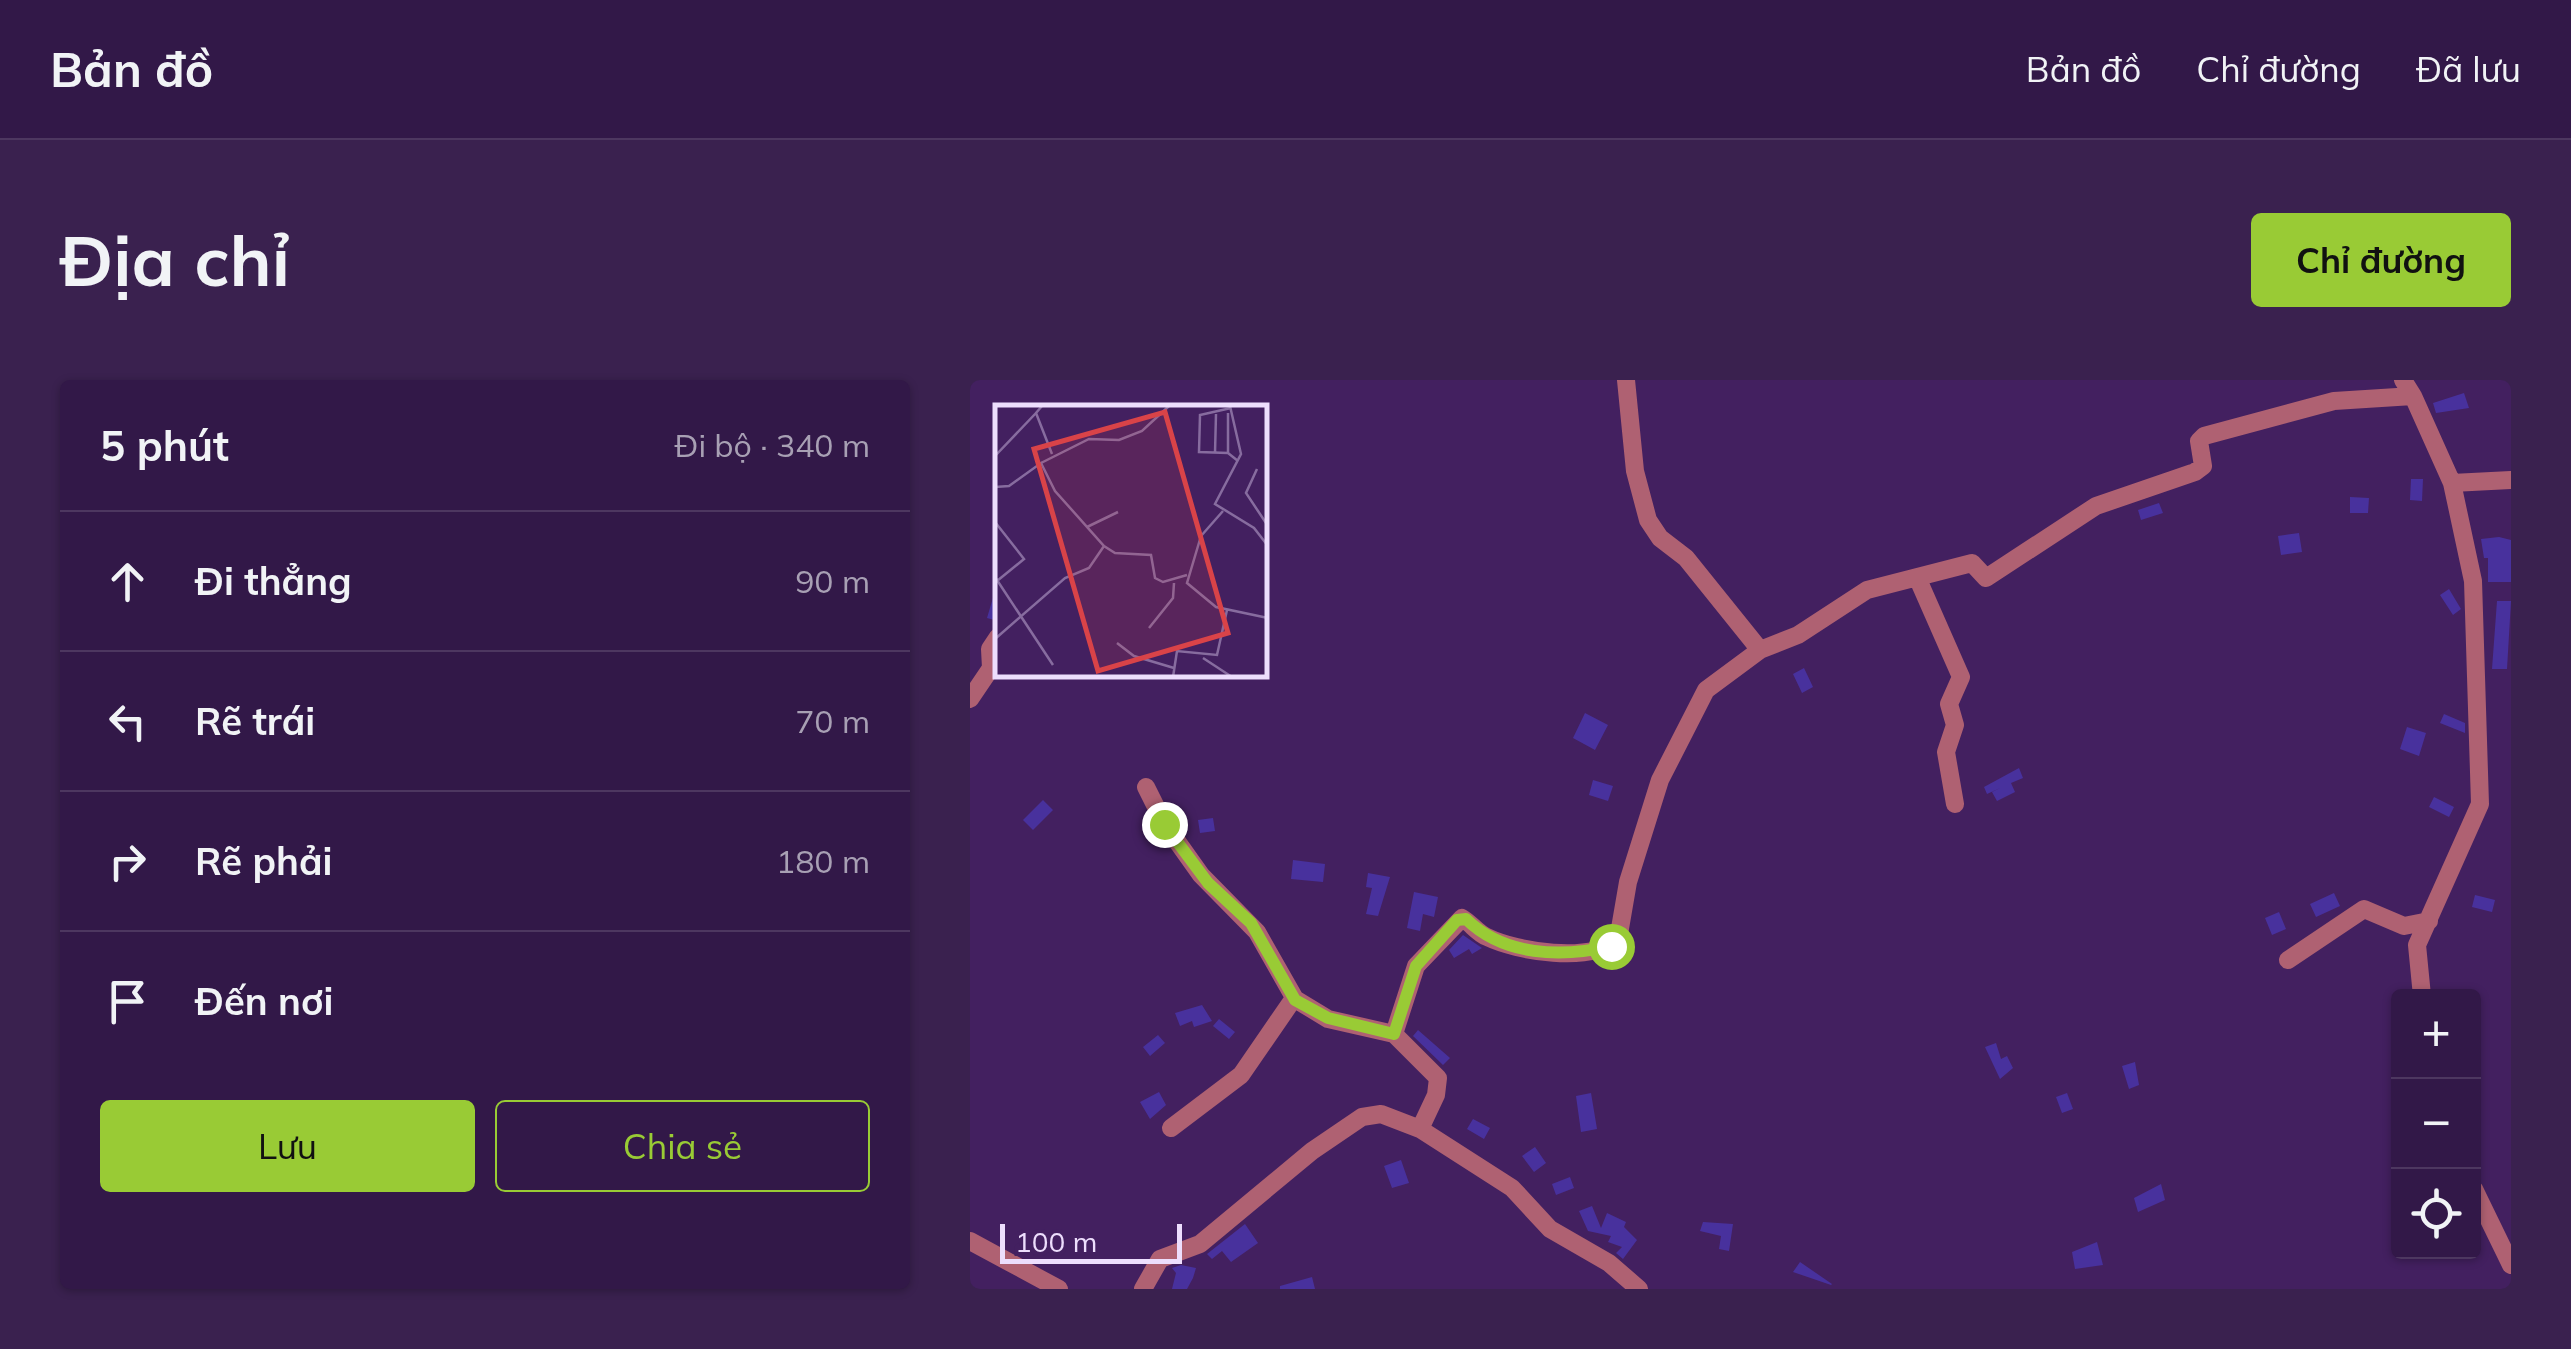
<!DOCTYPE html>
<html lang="vi">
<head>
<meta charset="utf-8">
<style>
	:root { --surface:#321848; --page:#3a214f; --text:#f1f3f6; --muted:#a8a0b4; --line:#4d3760; --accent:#99cb35 }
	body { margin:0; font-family:Mulish,sans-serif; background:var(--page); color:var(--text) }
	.controls { position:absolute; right:30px; bottom:30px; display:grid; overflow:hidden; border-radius:10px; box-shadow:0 2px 8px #0004 }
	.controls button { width:90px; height:90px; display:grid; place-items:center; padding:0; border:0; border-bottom:2px solid var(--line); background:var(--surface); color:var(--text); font:50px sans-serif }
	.scale { position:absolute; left:30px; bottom:25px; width:182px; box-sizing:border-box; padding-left:10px; border:5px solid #eddefd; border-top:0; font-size:28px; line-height:35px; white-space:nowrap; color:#eddefd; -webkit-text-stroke:8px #432060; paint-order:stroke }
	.stop { position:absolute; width:30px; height:30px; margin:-22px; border:8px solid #99cb35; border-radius:50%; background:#fff }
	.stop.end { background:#99cb35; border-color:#fff; box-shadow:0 2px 10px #0008 }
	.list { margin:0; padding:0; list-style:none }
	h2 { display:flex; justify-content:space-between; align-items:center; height:130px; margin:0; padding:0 40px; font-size:42px }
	h2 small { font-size:32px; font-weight:400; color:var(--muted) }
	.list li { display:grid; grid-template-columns:65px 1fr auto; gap:30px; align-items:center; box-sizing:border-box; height:140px; padding:0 40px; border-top:2px solid var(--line) }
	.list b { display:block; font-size:38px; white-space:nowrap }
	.list em { font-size:32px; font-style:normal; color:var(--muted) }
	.actions { display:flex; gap:20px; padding:30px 40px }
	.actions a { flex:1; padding:22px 0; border:2px solid var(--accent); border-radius:10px; text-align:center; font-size:35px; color:var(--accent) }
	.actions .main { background:var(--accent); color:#111 }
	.icon { flex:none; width:55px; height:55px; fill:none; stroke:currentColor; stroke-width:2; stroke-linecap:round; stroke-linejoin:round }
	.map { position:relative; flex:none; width:1541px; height:909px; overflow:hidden; border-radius:10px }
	header { display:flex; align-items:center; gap:60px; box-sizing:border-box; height:140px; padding:0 50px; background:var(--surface); border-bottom:2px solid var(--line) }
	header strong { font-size:48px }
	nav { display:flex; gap:55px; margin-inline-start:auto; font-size:35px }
	.intro { display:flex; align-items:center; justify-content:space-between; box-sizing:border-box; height:240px; padding:0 60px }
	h1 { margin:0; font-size:70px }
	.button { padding:25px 45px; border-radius:10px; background:var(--accent); color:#111; font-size:35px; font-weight:700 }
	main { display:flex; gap:60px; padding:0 60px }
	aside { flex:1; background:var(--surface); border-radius:10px; box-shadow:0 2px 8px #0004 }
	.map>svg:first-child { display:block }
</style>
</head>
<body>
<header>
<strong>Bản đồ</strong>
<nav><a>Bản đồ</a><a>Chỉ đường</a><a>Đã lưu</a></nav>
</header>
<div class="intro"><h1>Địa chỉ</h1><a class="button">Chỉ đường</a></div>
<main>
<aside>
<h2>5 phút<small>Đi bộ · 340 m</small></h2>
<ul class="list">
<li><svg class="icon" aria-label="ahead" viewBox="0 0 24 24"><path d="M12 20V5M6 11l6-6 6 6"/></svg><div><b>Đi thẳng</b></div><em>90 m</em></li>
<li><svg class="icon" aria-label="left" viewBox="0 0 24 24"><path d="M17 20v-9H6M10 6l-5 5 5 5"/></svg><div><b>Rẽ trái</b></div><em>70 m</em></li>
<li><svg class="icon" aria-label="right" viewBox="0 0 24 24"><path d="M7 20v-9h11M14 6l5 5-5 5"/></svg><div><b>Rẽ phải</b></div><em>180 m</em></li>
<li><svg class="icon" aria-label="arrive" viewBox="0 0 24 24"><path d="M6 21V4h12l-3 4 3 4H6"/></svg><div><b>Đến nơi</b></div></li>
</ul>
<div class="actions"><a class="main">Lưu</a><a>Chia sẻ</a></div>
</aside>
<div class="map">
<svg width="1541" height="909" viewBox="0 0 1541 909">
	<rect width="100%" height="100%" fill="#432060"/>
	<path fill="#48319d" d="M1494,13L1499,28L1466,33L1463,23Z
		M1441,99H1453L1452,121L1440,120Z
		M1380,117L1399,118L1398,133H1380Z
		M1189,123L1193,133L1171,140L1168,130Z
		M1329,153L1332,172L1311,175L1308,156Z
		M1529,157L1541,160V202H1518V178H1514L1511,159Z
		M1479,209L1491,229L1483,235L1470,215Z
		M25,211H28V241L17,238Z
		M1527,221H1541L1537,289H1522Z
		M834,288L843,307L832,313L823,294Z
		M615,333L638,345L625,370L603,358Z
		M1474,334L1495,343V353L1470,343Z
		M1437,347L1456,353L1449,376L1430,369Z
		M1049,388L1053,398L1041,403L1045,412L1027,421L1022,412L1030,408L1017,414L1014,407Z
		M623,400L643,406L638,421L619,415Z
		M1464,417L1484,427L1479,437L1459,427Z
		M73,420L83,430L63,450L53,440Z
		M243,438L245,451L230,453L228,440Z
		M323,480L355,484L353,502L321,499Z
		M398,493L420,497L408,536L396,534L402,508L396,507Z
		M444,512L468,517L464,537L453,534L450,551L437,548Z
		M1364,513L1370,526L1346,537L1340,524Z
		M1505,515L1525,520L1522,532L1502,527Z
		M1309,532L1316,549L1302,555L1295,538Z
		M493,555L512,568L502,574L499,569L484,578L479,570Z
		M232,625L242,641L224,647L222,641L210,646L205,633Z
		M249,639L265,652L259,659L243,646Z
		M448,650L480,678L473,685L443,656Z
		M188,655L195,663L180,676L173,667Z
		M1026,663L1031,679L1037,676L1043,688L1030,699L1015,667Z
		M1165,682L1169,705L1159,709L1152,686Z
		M189,712L196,725L180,739L170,722Z
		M621,713L627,749L611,752L606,716Z
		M1097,713L1103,729L1092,733L1086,717Z
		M503,739L520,748L514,759L497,749Z
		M565,767L576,783L564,792L552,776Z
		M431,780L439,803L422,808L414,786Z
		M600,797L604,808L586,815L582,804Z
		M1191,804L1195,820L1168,832L1164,818Z
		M622,826L631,848L637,833L656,842L654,847L667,860L653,879L646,873L652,867L638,862L641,856L618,851L609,831Z
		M733,842L763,844L759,871L749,869L751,856L730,851Z
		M275,844L288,863L261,882L252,871L242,879L237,874Z
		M1127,862L1133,885L1105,889L1102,872Z
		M830,882L862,904L861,905L823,892Z
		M211,885L226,888L223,898L217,909H202L206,893L202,888Z
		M342,897L345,909H310V906Z"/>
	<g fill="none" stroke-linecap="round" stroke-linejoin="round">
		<path stroke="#af6172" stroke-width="18" d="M656,0L665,91L678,140L690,158L716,178L790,270
			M1443,16L1482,103L1503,201L1510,424L1447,565L1452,616
			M1482,103L1541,100
			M947,197L991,297L979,324L985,345L976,372L985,424
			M0,319L21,288L20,269L28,257
			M176,407L194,443L231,495L287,552L325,619L358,639L424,654
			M1318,580L1394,529L1434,546L1459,541
			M201,748L271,695L324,618
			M450,749L466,715L468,698L424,654L446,586L492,538C501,543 507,553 517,557C548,572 619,583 648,560L658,502L690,400L736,310L790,270L828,255L897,210L1002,183L1016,198L1126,126L1225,92L1233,86L1229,61L1234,56L1364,21L1443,16L1433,0
			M1504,809L1541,885
			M0,861L89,909
			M173,909L190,879L230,864L342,771L392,737L411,734L450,749L542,808L580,849L639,883L669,909"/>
	</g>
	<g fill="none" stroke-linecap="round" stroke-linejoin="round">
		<path stroke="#99cb35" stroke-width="12" d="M194,444L238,503L281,543L325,620L358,638L424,654L446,586L487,540L496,539C534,576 591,578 641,566"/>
	</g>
	<g transform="translate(25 25)">
		<rect width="272" height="272" fill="#432060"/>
		<path fill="none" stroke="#876c9f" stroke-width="2.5" d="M47,1L41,8L57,49M235,1L246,49L220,99L259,123L273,141M236,3L205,10L204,47L233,48L243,56M220,48L221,9M233,48V8M0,51L41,8M46,58L94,34L124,35L147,26L174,1M262,64L251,88L273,121M0,82L14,81L46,58L60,86L109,141L120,148L156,150L160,173L168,177L192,170M228,106L206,131L192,178L221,202L273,213M0,117L29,154L2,176M92,122L123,107M0,172L58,260M154,223L178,193L179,178M0,234L70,173L94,163L109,141M122,238L139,251L179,263M208,253L237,272M178,272L182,246L222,250L232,205"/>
		<path fill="#d94348" fill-opacity="0.15" stroke="#d94348" stroke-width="5" d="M170,7L233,228L103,266L39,44Z"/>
		<rect width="272" height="272" fill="none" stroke="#eddefd" stroke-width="5"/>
	</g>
</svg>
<div class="controls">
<button>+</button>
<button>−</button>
<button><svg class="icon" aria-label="locate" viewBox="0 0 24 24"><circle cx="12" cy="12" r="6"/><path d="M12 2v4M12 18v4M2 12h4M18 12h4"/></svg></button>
</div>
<div class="scale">100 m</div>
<div class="stop" style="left:641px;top:566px"></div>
<div class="stop end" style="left:194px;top:444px"></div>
</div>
</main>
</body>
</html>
